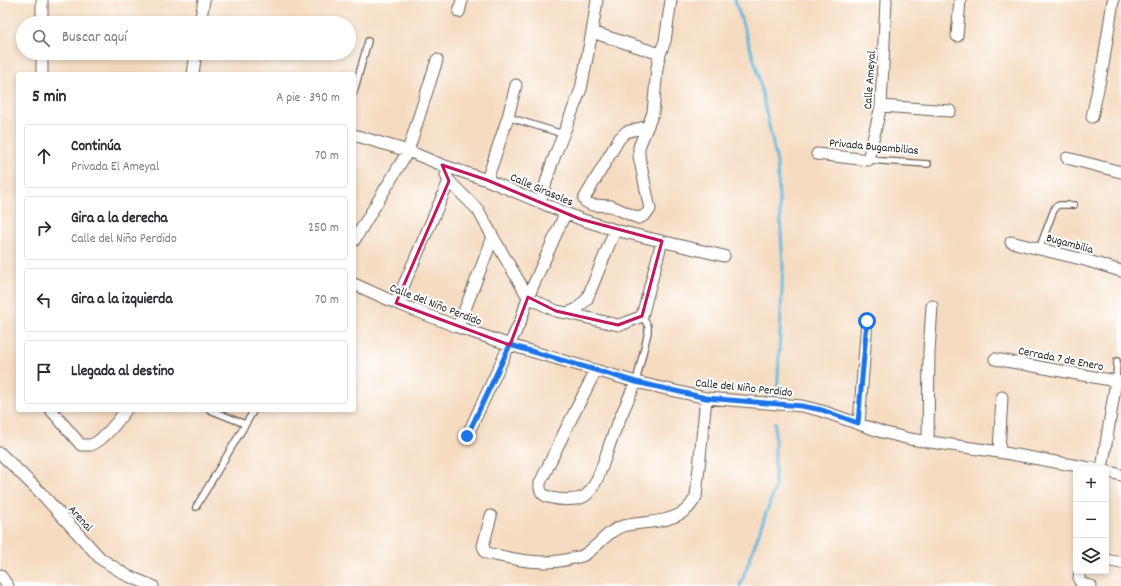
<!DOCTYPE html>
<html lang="es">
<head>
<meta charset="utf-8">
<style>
	:root { --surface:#fff; --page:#f2f2f3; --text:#2b2b33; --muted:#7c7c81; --line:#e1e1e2 }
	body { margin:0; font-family:Dekko,sans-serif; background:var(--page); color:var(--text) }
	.controls { position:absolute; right:12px; bottom:12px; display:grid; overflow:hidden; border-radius:4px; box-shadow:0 2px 6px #0003 }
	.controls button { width:36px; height:36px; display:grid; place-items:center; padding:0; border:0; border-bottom:1px solid var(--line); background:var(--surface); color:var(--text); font:20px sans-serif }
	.stop { position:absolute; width:12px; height:12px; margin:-9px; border:3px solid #1a73e8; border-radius:50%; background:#fff }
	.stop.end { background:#1a73e8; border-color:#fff; box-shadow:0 1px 4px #0008 }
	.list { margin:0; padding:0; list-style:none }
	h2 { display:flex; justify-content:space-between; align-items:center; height:52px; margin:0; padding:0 16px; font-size:17px }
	h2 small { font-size:13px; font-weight:400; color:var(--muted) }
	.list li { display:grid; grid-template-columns:26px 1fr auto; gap:12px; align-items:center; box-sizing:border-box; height:64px; margin:0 8px 8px; padding:0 8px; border:1px solid var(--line); border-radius:4px }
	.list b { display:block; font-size:15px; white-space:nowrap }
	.list p { margin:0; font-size:13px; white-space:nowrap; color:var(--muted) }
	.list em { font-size:13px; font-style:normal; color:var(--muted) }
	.icon { flex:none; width:22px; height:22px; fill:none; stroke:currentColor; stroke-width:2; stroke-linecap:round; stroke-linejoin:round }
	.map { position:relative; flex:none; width:1121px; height:586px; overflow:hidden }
	.search { position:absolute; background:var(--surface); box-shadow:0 2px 6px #0003; left:16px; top:16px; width:340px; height:44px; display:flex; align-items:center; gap:10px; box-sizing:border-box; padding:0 14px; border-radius:22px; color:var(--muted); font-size:15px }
	.panel { position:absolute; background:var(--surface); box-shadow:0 2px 6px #0003; left:16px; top:72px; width:340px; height:340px; border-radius:4px }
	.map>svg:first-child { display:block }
</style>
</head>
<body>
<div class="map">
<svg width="1121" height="586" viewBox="0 0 1121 586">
	<rect width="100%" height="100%" fill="#fff"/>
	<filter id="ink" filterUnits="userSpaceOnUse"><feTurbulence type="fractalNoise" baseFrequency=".025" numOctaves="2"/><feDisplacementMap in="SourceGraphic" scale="8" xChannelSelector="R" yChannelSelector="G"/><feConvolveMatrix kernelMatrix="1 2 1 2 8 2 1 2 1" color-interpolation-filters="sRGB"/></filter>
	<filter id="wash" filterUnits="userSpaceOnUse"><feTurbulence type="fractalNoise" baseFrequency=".012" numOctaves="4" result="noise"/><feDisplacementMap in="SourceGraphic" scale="16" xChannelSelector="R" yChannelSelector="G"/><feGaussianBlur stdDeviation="0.9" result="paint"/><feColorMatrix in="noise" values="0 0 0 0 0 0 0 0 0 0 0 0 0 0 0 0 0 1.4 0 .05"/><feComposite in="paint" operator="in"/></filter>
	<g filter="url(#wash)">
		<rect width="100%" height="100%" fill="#f5dcc1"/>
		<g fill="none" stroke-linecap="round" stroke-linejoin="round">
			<path stroke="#5cb6da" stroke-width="3" d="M735,0L757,69L777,163L783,266L777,400
				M740,586L775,488V422"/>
		</g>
	</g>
	<g filter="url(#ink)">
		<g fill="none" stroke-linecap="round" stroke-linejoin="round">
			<g stroke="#685f56" stroke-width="8">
				<path id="service" d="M354,92L368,41
					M508,117L563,134
					M868,160L928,164
					M1039,249L1055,207L1059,205H1074
					M1116,381L1117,361
					M636,382L648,332V326L642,316
					M210,410L245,424
					M196,507L254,410"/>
			</g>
			<g stroke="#685f56" stroke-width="13">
				<path id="minor" d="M42,0V23
					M597,0L592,32L660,54
					M459,12L462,0
					M200,23L204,0
					M957,36L960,0
					M42,53V74
					M193,74L196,53
					M881,106L950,111
					M1092,117L1103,65L1113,1
					M648,126L626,132L619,139L584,199L586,202L592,205L611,206L638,218C643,217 648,213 650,209L639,156V147L653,113L657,68L660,54L665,41L671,0
					M354,135L408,151L442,165L487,180L580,219L615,230L724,256
					M817,154L868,160L881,106L886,0
					M1067,158L1121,172
					M487,180L508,117L516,85
					M449,181L478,210L493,237L458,327
					M540,202L552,163L581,89L592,32
					M493,237L528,297L556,311L567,313L577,309L587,299L615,230
					M354,241L408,151L437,60
					M1011,242L1085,260L1121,271
					M354,284L396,303L458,327L510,345L636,382L706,398L802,406L822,411L882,432L910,439L999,452L1095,469
					M396,303L449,181L446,175
					M567,313L618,325L623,324L642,316L662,241
					M995,359L1121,382
					M596,370L565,431L540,483C539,492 543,496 552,498C560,500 577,501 585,496C598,487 606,453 612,438C619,419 628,400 636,382
					M51,410L81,445C84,445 88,445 91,445C104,440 118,421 126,410
					M859,423L867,321
					M467,436L521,320L528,297L565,214
					M928,442L929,352L932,306
					M999,452L1002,397
					M0,453L39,491L101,559L128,576L153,586
					M1102,469L1116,381
					M1106,471L1121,475
					M491,516L483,546L486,553C515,559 543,567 573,558C576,557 581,557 584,555C598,547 608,530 623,526C644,521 670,524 687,509C691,506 693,501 696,497L706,398
					M1106,560L1121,563
					M1080,571C1077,583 1081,584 1091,586
					M0,575L8,586"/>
			</g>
			<use href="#service" stroke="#fff" stroke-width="5.5"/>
			<use href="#minor" stroke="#fff" stroke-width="11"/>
		</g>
	</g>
	<g fill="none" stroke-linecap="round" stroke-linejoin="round" filter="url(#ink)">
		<path stroke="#1a73e8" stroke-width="5" d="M467,436L510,345L636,382L706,398L802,406L822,410L858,423L867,321"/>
	</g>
	<path fill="none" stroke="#c2185b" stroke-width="3" stroke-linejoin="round" d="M442,165L487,180L580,219L662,241L642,316L618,325L556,311L528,297L510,345L396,303L449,181Z"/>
	<g text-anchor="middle" stroke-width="4" stroke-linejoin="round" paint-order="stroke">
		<g font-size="12" fill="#1c1c1c" stroke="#fff">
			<text transform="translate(869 80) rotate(-86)" y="4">Calle Ameyal</text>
			<text transform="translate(874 146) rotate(5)" y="4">Privada Bugambilias</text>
			<text transform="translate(542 189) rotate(23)" y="4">Calle Girasoles</text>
			<text transform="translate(1070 243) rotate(15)" y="4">Bugambilia</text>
			<text transform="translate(436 304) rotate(21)" y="4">Calle del Niño Perdido</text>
			<text transform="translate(1061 358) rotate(11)" y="4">Cerrada 7 de Enero</text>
			<text transform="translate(744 387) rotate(6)" y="4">Calle del Niño Perdido</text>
			<text transform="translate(81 518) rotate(48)" y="4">Arenal</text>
		</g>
	</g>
</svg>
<div class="controls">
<button>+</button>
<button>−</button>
<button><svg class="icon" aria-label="layers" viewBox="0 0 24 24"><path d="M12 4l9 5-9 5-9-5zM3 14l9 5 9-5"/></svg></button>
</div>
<div class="stop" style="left:867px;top:321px"></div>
<div class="stop end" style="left:467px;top:436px"></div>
<div class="search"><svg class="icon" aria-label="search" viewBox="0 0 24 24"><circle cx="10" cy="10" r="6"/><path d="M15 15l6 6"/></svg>Buscar aquí</div>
<section class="panel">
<h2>5 min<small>A pie · 390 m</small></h2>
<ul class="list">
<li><svg class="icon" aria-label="ahead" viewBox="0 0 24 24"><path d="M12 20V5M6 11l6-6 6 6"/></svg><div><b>Continúa</b><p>Privada El Ameyal</p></div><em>70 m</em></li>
<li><svg class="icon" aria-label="right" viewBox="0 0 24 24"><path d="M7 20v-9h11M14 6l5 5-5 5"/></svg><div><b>Gira a la derecha</b><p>Calle del Niño Perdido</p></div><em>250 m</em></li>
<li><svg class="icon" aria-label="left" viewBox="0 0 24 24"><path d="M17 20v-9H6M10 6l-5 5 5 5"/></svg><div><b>Gira a la izquierda</b></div><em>70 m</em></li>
<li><svg class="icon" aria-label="arrive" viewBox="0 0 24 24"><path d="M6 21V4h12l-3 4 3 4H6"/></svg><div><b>Llegada al destino</b></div></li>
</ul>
</section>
</div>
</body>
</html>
